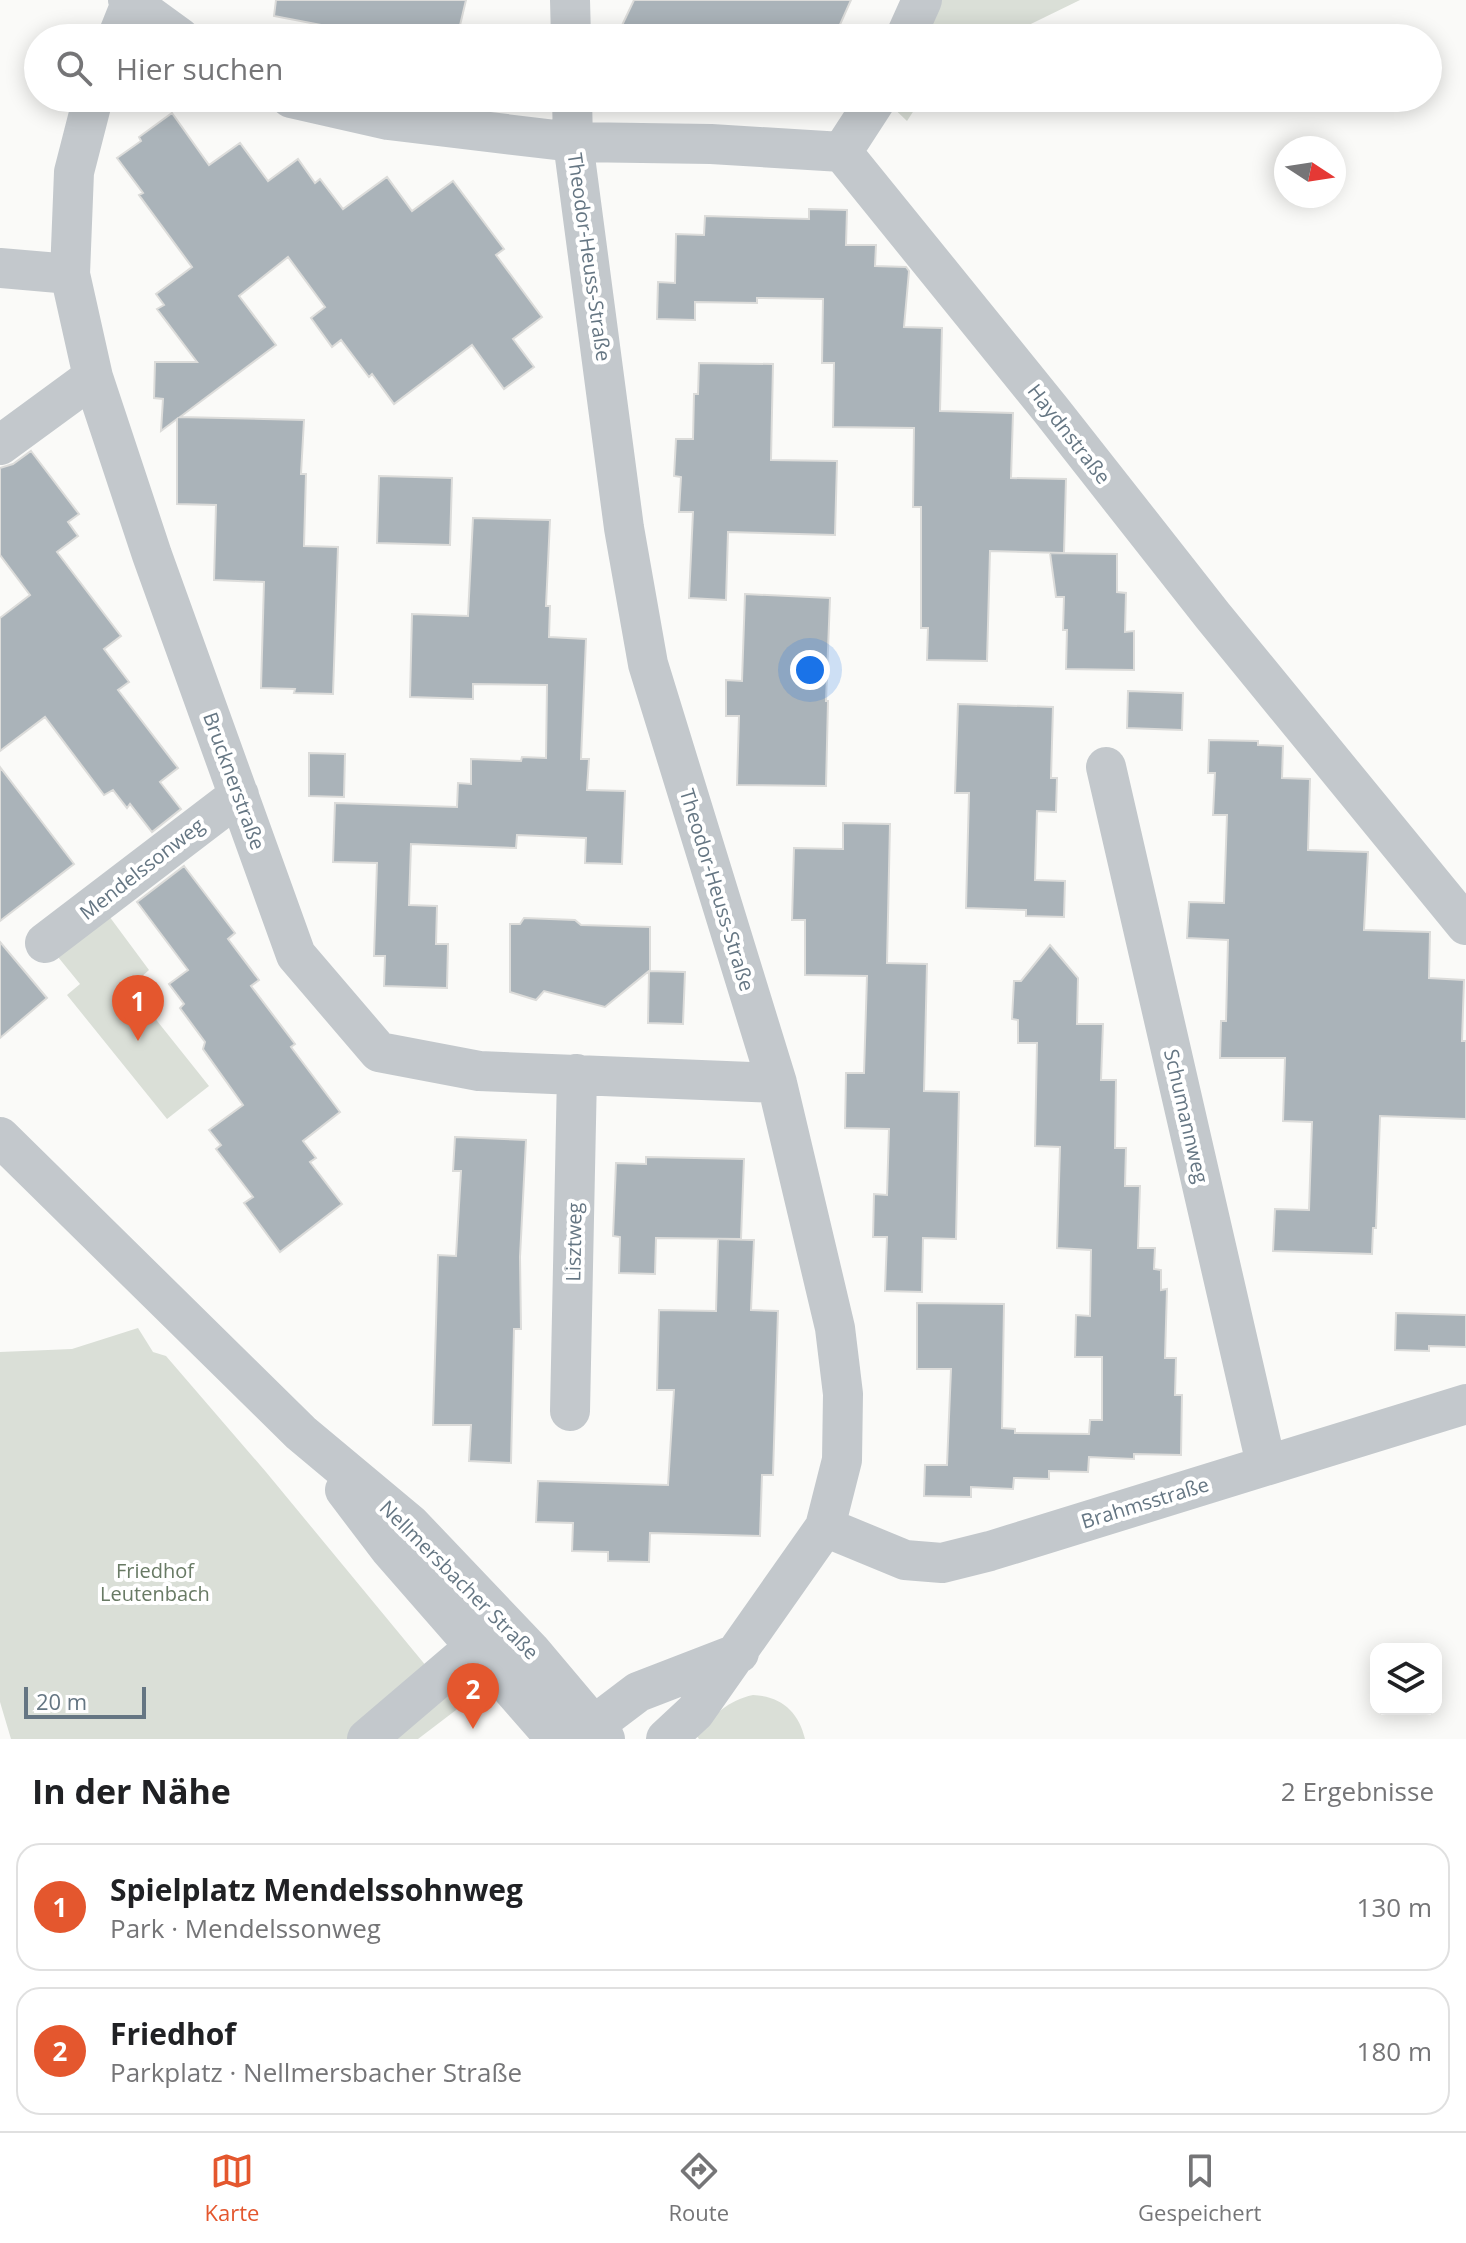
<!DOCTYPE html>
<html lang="de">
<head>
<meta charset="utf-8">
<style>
	:root { --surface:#fff; --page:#f6f6f6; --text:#202124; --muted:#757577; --line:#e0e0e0; --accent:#e4572e }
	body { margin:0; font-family:"Open Sans",sans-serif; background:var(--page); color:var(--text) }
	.controls { position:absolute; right:24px; bottom:24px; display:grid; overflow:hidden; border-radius:16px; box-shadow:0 4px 20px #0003 }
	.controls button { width:72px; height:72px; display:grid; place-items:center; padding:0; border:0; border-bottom:2px solid var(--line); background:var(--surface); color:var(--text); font:40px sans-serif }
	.compass { position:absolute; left:1274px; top:136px; width:72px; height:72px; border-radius:50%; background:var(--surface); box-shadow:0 4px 20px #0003; rotate:102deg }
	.scale { position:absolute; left:24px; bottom:20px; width:122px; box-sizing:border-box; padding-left:8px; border:4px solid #657683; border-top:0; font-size:22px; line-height:28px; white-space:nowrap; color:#657683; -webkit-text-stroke:6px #fff; paint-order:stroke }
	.you { position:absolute; left:810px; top:670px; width:28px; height:28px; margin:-20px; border:6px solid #fff; border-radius:50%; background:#1a73e8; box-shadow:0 0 0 12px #1a73e833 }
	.badge { display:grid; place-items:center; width:52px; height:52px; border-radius:50%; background:var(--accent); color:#fff; font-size:26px; font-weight:700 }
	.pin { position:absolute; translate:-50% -66px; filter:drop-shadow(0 2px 4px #0008) }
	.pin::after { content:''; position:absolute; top:42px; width:28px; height:24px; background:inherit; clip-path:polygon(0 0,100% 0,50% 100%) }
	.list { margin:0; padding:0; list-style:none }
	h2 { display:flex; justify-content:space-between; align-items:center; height:104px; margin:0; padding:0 32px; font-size:34px }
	h2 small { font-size:26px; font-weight:400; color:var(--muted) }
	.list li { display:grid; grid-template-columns:52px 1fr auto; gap:24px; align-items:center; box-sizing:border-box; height:128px; margin:0 16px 16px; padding:0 16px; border:2px solid var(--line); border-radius:24px }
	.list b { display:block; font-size:30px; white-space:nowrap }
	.list p { margin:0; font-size:26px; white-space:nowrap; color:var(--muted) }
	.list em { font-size:26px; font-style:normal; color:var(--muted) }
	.icon { flex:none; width:44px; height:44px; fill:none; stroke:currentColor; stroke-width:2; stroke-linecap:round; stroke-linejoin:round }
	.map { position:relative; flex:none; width:1466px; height:1739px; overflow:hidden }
	.search { position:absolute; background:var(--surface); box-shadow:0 4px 20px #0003; left:24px; right:24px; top:24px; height:88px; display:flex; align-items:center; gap:20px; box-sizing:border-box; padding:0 28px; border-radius:44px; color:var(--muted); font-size:30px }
	.sheet { height:392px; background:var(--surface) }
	nav { display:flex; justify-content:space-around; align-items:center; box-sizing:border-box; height:112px; border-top:2px solid var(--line); background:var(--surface); font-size:22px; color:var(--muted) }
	nav a { display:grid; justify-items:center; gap:4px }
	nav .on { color:var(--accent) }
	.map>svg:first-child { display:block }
</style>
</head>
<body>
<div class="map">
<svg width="1466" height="1739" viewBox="0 0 1466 1739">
	<rect width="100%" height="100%" fill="#fafaf8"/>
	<path fill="#dadfd7" d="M914,0H1080L1002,38H895Z
		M883,98H922L907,121Z
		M109,916L149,970L130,987L209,1086L167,1119L67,995L80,984L58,957Z
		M138,1328L153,1352L166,1356L266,1472L460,1707L418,1739H11L0,1702V1352L72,1349Z
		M753,1695C781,1696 799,1712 805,1739H699L696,1735C713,1716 728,1700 753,1695Z"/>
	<path fill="#aab3b9" stroke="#dcdcda" stroke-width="2" d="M276,0H466L457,38H334L337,28L274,16Z
		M634,0H851L834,38H616Z
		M172,113L209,165L240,143L268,181L298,159L315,183L320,179L343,209L387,177L412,211L453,181L504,249L496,255L542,317L513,339L534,367L504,389L472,345L394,404L372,374L369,377L341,340L332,347L311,318L325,307L288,257L239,296L276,345L180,417L304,420L301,474H306L304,546L338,547L333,694L294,693L295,689L261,688L264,582L214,580L216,505L177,504V419L161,431L163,399L154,398L155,362H197L157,309L164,305L156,294L192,267L139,195L143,193L117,158L141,141L139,137Z
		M809,209L847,210L846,245H876L875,266L906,267L909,271L904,327L942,328L940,411L1013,413L1011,478L1066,479L1064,553L990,551L987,661L927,660L928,628H921V507H913L914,428L833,427L834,363H822L823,299L757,298V303L695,302V320L657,319L658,282L675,283L676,234L704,235L705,216L809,219Z
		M699,363L773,364L771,460L837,461L835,535L728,532L726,600L689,598L693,512H679L681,477L674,476L676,439H693L694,394H698Z
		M31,451L79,514L68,522L78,536L57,552L121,636L104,649L129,682L118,690L178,768L160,782L181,809L152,832L130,804L127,808L113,790L104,795L45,717L0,751V618L30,595L0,555V468L13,464Z
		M379,476L452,478L450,545L377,543Z
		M473,518L550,520L546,606H550L549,637L586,639L581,759H589L587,790L625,791L622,864L585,863L586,838L517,835L516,848L411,844L409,905L437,906L436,944H448L447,988L384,986L385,956H374L377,863L333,862L335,803L457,807L458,783L471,784V759L521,761L522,757L546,758L547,685L473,684V699L410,697L412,614L468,616Z
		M1050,553L1117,554V592L1126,593L1125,632L1134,631V670L1066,669L1067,630H1063L1064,597H1056Z
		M745,594L830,598L826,701H828L826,786L737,785L739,716H726V680L742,681Z
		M1128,691L1183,693L1182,730L1127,728Z
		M958,704L1053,707L1051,778H1057L1056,812L1037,811L1035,880L1065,881L1064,917L1026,916V910L966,908L969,793H955Z
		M1209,740L1258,741V745L1283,746L1282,778L1310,779L1308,850L1368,852L1364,930L1430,932L1429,978L1464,980L1462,1041H1466V1119L1380,1116L1376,1228H1373L1372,1254L1273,1251L1275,1209L1309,1210L1312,1122L1283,1121L1285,1058H1220L1221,1021H1226L1228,940L1187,938L1189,902L1224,903L1227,815H1213L1215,773H1208Z
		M309,753L345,754L344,797L309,796Z
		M0,767L74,864L0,921Z
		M843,823L890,824L887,963L927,964L924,1091L959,1092L956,1239L923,1238L922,1292L885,1291L887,1237H873L874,1194L887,1195L889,1129L845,1128L846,1073H864L867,976L805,975V920H792L794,848L843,849Z
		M184,866L235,933L228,939L259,980L251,986L295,1044L291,1047L340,1112L303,1141L316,1158L310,1162L342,1204L280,1252L244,1203L253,1197L216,1149L221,1145L209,1130L243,1105L203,1049L205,1042L180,1008L184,1004L169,984L188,970L137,902Z
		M524,918L575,920L581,925L650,927V971L685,972L683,1024L648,1023L649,971L605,1007L544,991L536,1000L510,992V924H520Z
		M0,942L47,998L0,1038Z
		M1050,945L1078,978L1077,1024H1103L1101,1080H1116L1115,1148H1126L1125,1186H1140L1138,1248H1155L1154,1269L1161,1270V1290L1167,1289L1165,1358H1176L1175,1395H1182L1181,1455L1134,1454V1459L1089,1457L1088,1472L1049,1471V1479L1014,1478L1013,1489L971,1487V1497L924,1496L925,1465H947L951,1369H917V1303L1004,1304L1002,1428L1015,1429V1433L1089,1434L1090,1420H1102V1357H1075L1076,1315L1090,1316L1091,1250L1057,1248L1060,1147L1035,1146L1037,1043H1018V1020L1012,1019L1014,981H1021Z
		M455,1137L526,1140L520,1257L521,1329H514L511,1463L469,1461L471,1425H433L438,1255L456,1256L461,1171H453Z
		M646,1157L744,1159L741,1239L656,1238L655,1274L619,1273L620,1237L613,1236L616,1163L646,1164Z
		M718,1239L754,1240L751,1310L778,1311L773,1475H762L760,1536L650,1533L649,1562L608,1561V1552L572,1551L573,1523L536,1522L538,1481L668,1485L674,1390H657L659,1310L716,1311Z
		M1396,1313L1466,1315V1347L1429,1346V1351L1395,1350Z"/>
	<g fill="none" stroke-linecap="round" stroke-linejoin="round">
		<path stroke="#c3c8cc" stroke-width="40" d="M128,0L180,38
			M570,0L571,38
			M117,38L131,3
			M905,38L922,0
			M93,98L74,172L70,274L93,377L152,555L296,955L379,1052L479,1071L777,1083
			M291,98L388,120L573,142L711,144L842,152L1051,410L1213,616L1466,925
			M572,98L573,142L624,528L648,664L777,1083L835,1328L843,1394L842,1460L825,1527L695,1712L666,1739
			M842,152L877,98
			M0,268L70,274
			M0,445L93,377
			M1106,767L1266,1464
			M45,943L239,795
			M0,1137L301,1433L410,1524L530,1650L605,1739
			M570,1411L577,1074
			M345,1490L389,1548L556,1739
			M825,1527L905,1560L942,1563L990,1551L1466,1404
			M367,1739L476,1646
			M576,1739L638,1692L739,1653"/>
	</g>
	<g text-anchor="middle" stroke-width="8" stroke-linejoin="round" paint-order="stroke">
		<g font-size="20" fill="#657683" stroke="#fff">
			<text transform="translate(589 257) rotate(82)" y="7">Theodor-Heuss-Straße</text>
			<text transform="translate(1069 434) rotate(52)" y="7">Haydnstraße</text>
			<text transform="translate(234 781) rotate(70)" y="7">Brucknerstraße</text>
			<text transform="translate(142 869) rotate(-38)" y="7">Mendelssonweg</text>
			<text transform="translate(717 890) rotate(73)" y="7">Theodor-Heuss-Straße</text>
			<text transform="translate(1186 1116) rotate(77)" y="7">Schumannweg</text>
			<text transform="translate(574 1242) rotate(-89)" y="7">Lisztweg</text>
			<text transform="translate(1145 1503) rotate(-17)" y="7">Brahmsstraße</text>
			<text transform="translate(459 1580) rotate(45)" y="7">Nellmersbacher Straße</text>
		</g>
		<g font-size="20" fill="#687a64" stroke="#fff">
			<text x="155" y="1578">Friedhof<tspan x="155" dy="23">Leutenbach</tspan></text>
		</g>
	</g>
</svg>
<div class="controls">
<button><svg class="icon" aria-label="layers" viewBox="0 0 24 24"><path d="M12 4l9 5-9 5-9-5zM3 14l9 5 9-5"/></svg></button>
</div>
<svg class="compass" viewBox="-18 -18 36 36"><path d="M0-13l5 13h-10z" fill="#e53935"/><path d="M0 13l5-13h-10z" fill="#757577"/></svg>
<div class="scale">20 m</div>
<div class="you"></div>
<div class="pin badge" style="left:138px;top:1041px">1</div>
<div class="pin badge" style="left:473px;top:1729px">2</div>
<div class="search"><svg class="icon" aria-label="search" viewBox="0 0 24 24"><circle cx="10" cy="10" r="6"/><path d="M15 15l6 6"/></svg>Hier suchen</div>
</div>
<section class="sheet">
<h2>In der Nähe<small>2 Ergebnisse</small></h2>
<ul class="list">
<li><span class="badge">1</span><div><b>Spielplatz Mendelssohnweg</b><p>Park · Mendelssonweg</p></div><em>130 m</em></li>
<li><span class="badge">2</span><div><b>Friedhof</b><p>Parkplatz · Nellmersbacher Straße</p></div><em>180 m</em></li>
</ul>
</section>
<nav>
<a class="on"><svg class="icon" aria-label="map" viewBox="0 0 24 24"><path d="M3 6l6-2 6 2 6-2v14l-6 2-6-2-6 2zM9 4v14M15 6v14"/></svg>Karte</a>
<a><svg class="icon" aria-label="directions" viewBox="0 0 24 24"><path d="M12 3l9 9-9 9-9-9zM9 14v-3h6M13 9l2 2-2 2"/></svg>Route</a>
<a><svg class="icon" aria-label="saved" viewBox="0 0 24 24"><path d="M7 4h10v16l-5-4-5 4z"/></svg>Gespeichert</a>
</nav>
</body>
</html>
